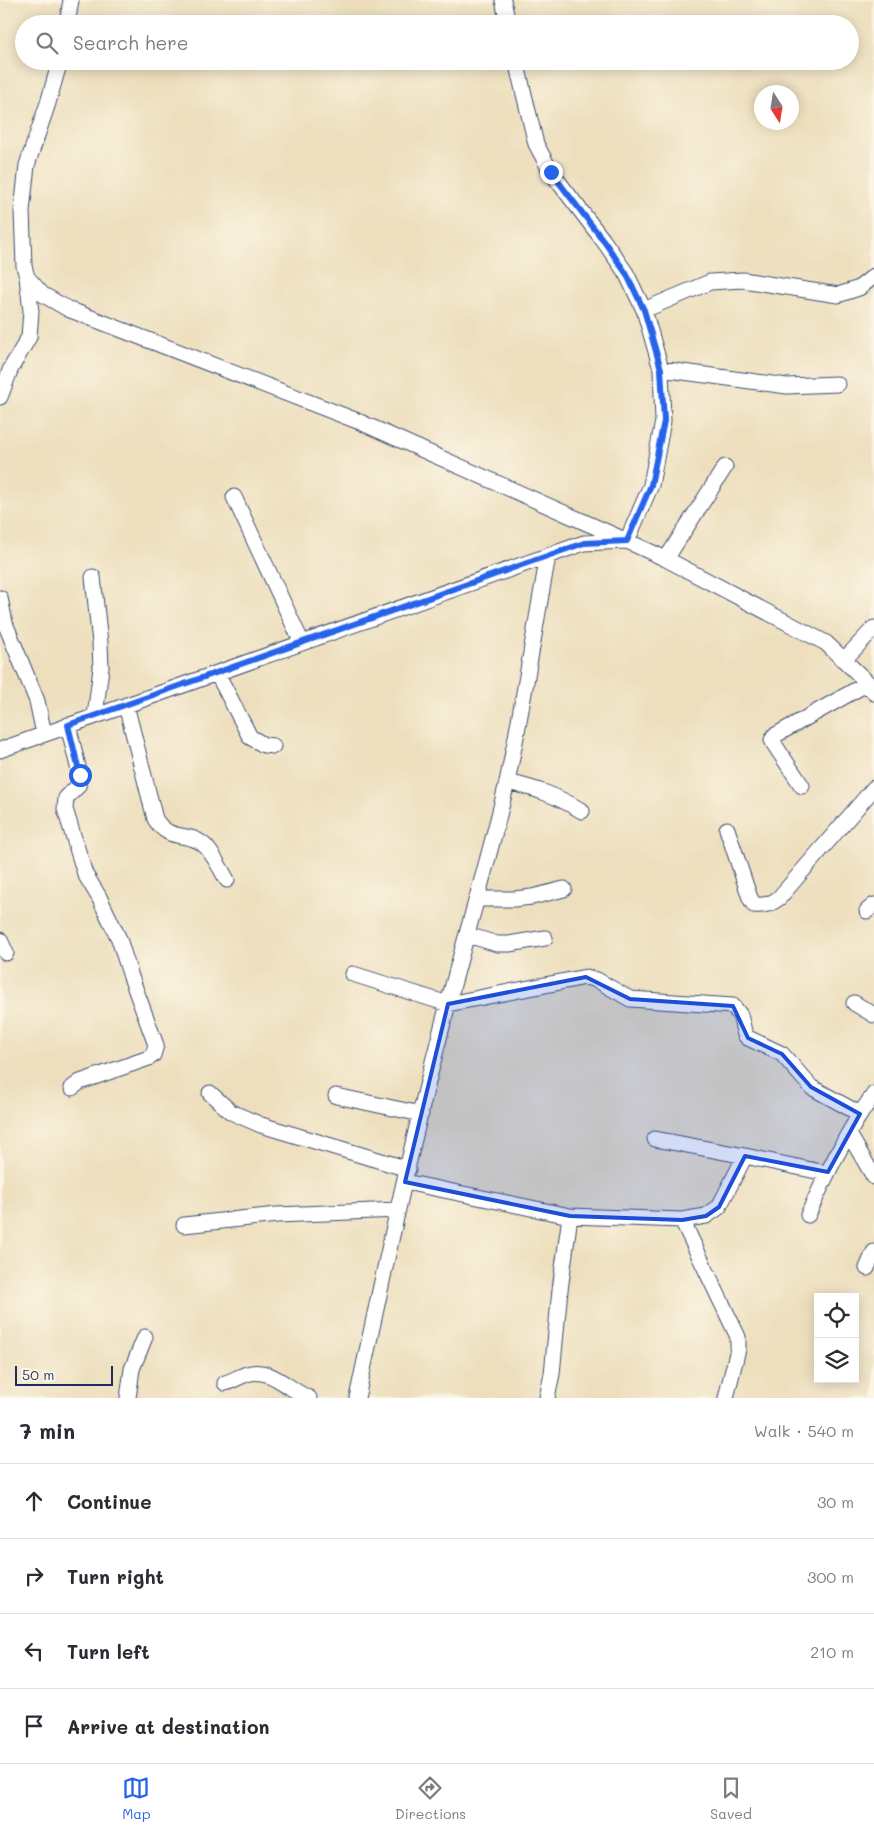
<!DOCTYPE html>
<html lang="en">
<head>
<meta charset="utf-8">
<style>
	:root { --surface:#fff; --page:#f2f2f3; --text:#2b2b33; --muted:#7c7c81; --line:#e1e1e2; --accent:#2563eb }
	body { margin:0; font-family:Mali,sans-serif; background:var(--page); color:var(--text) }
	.controls { position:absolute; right:15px; bottom:15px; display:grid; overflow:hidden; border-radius:0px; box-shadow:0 2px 12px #0003 }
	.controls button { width:45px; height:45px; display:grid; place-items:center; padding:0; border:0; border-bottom:1px solid var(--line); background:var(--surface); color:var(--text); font:25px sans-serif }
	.compass { position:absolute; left:754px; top:85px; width:45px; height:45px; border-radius:50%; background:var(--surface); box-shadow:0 2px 12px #0003; rotate:168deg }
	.scale { position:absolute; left:15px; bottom:12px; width:98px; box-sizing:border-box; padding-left:5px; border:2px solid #1b2f5e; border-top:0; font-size:14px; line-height:18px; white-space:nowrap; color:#1b2f5e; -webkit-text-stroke:4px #fcf5e5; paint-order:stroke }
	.stop { position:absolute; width:15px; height:15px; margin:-11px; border:4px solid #2563eb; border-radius:50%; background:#fff }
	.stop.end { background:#2563eb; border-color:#fff; box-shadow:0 1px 5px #0008 }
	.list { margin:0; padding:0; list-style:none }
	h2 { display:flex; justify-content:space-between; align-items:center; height:65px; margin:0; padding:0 20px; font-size:21px }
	h2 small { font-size:16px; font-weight:400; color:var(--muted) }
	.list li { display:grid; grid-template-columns:32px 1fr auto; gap:15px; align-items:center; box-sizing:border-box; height:75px; padding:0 20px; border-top:1px solid var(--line) }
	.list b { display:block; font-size:19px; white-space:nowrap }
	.list em { font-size:16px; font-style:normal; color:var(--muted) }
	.icon { flex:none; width:28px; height:28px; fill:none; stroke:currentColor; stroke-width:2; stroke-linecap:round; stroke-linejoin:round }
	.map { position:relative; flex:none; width:874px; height:1398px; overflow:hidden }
	.search { position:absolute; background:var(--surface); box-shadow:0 2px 12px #0003; left:15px; right:15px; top:15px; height:55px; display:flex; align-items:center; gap:12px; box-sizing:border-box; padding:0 18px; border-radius:28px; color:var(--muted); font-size:19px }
	.sheet { height:365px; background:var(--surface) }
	nav { display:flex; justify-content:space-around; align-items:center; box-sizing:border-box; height:70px; border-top:1px solid var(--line); background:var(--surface); font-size:14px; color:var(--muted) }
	nav a { display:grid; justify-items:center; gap:2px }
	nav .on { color:var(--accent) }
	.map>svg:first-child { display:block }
</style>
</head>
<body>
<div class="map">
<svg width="874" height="1398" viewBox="0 0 874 1398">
	<rect width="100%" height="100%" fill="#fcf5e5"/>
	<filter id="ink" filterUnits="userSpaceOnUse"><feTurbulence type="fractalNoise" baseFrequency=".02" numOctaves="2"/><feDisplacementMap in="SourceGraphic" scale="10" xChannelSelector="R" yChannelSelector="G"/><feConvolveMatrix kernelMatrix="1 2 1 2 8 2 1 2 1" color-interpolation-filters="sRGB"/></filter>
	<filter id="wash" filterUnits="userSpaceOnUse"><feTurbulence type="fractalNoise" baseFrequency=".0096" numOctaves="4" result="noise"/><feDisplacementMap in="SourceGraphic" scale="20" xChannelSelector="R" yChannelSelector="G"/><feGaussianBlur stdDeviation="1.12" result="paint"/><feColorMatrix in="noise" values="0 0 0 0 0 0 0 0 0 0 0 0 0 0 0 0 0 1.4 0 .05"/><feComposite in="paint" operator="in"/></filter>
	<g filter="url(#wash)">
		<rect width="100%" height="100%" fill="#eddfbd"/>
	</g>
	<g filter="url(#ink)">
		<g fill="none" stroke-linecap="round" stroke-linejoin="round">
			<g stroke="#3a496c" stroke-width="17">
				<path id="minor" d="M503,0L508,24
					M67,24L71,0
					M60,61L48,103L27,165L22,211L24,266L27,277L42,294L68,309L360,422L627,541L651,485L663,421L661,369L644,310L626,273L603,240L551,172L536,144L516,61
					M644,310L710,282L743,280L838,295L859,288L874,276
					M661,369L787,386L837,384
					M0,397L11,368L29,337L31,311L27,277
					M234,497L302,643
					M666,559L725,467
					M93,577L100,643L101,668L95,716
					M0,598L5,623L37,701L44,734
					M844,660L874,628
					M217,673L250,737L264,745L273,746
					M126,705L155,819C170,843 187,831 203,844C212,851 221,870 227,880
					M68,725L80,775L78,786L66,798L65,809L85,874L99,897L119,939L131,977L156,1045L153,1055L149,1058L80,1082L72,1088
					M0,750L584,543L627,541L666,559L826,643L868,683L874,693
					M507,782C538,789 555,795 582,811
					M802,786L774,744L772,740L774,736L868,683
					M727,829L750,898L754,905C765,906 771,904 779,898L874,788
					M477,899H514L532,897L564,889
					M867,911L874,905
					M468,935L497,944H509L545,938
					M0,940L6,953
					M353,974L448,1004L586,977L597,980L630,999L733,1006L740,1015L745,1035L748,1038L782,1054L811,1087L860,1114
					M854,1003L874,1015
					M210,1093L231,1112L261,1125L408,1169
					M336,1096L421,1114
					M849,1134L874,1177
					M655,1139L745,1156L821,1172H828
					M405,1182L570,1216L682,1220L706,1216L719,1207L745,1156
					M808,1215C827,1173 847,1131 874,1094
					M682,1220L738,1337V1349L726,1398
					M184,1225L277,1215L398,1210
					M867,1268L874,1252
					M225,1383C233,1381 240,1376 247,1374C270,1366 290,1391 309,1398
					M128,1398L132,1369L145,1337
					M357,1398C385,1266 413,1135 448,1004C467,930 490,857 507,782C523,707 534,631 548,556
					M547,1398L552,1374L560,1290L570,1216"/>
			</g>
			<use href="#minor" stroke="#fff" stroke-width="15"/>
		</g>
	</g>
	<g fill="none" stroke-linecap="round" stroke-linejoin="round" filter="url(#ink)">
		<path stroke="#2563eb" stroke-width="6" d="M80,775L68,725L584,543L627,541L651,485L664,421L661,369L644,310L626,273L603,240L551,172"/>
	</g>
	<path fill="#1d4ed8" fill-opacity="0.2" stroke="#1d4ed8" stroke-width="4" stroke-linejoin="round" d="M586,977L630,999L733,1006L748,1038L782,1054L811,1087L860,1114L828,1172L745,1156L719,1207L706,1216L682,1220L570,1216L405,1182L448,1004Z"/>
</svg>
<div class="controls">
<button><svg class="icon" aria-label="locate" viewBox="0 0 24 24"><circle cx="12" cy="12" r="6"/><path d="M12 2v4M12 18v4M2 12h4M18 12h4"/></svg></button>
<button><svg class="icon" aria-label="layers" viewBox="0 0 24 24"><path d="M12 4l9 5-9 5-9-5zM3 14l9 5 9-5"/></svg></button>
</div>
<svg class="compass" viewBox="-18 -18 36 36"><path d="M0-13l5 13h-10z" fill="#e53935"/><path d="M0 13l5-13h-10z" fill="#7c7c81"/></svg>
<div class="scale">50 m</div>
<div class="stop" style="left:80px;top:775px"></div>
<div class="stop end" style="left:551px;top:172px"></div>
<div class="search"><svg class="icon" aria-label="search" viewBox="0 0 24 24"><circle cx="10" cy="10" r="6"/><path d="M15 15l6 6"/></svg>Search here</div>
</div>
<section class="sheet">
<h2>7 min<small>Walk · 540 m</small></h2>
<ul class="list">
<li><svg class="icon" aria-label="ahead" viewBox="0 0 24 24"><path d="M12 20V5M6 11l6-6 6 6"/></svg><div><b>Continue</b></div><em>30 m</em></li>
<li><svg class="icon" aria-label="right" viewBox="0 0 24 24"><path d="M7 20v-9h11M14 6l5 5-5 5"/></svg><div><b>Turn right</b></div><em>300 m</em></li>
<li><svg class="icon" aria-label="left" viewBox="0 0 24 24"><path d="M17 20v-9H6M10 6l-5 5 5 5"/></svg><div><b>Turn left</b></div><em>210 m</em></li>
<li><svg class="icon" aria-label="arrive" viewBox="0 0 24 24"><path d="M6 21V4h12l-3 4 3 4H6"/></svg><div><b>Arrive at destination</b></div></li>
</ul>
</section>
<nav>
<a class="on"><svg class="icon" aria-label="map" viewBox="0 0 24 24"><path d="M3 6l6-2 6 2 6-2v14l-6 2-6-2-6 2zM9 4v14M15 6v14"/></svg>Map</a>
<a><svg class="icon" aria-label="directions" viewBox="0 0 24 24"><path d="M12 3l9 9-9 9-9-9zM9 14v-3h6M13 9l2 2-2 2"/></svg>Directions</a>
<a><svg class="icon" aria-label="saved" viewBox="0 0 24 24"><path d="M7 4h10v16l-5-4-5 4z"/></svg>Saved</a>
</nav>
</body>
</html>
